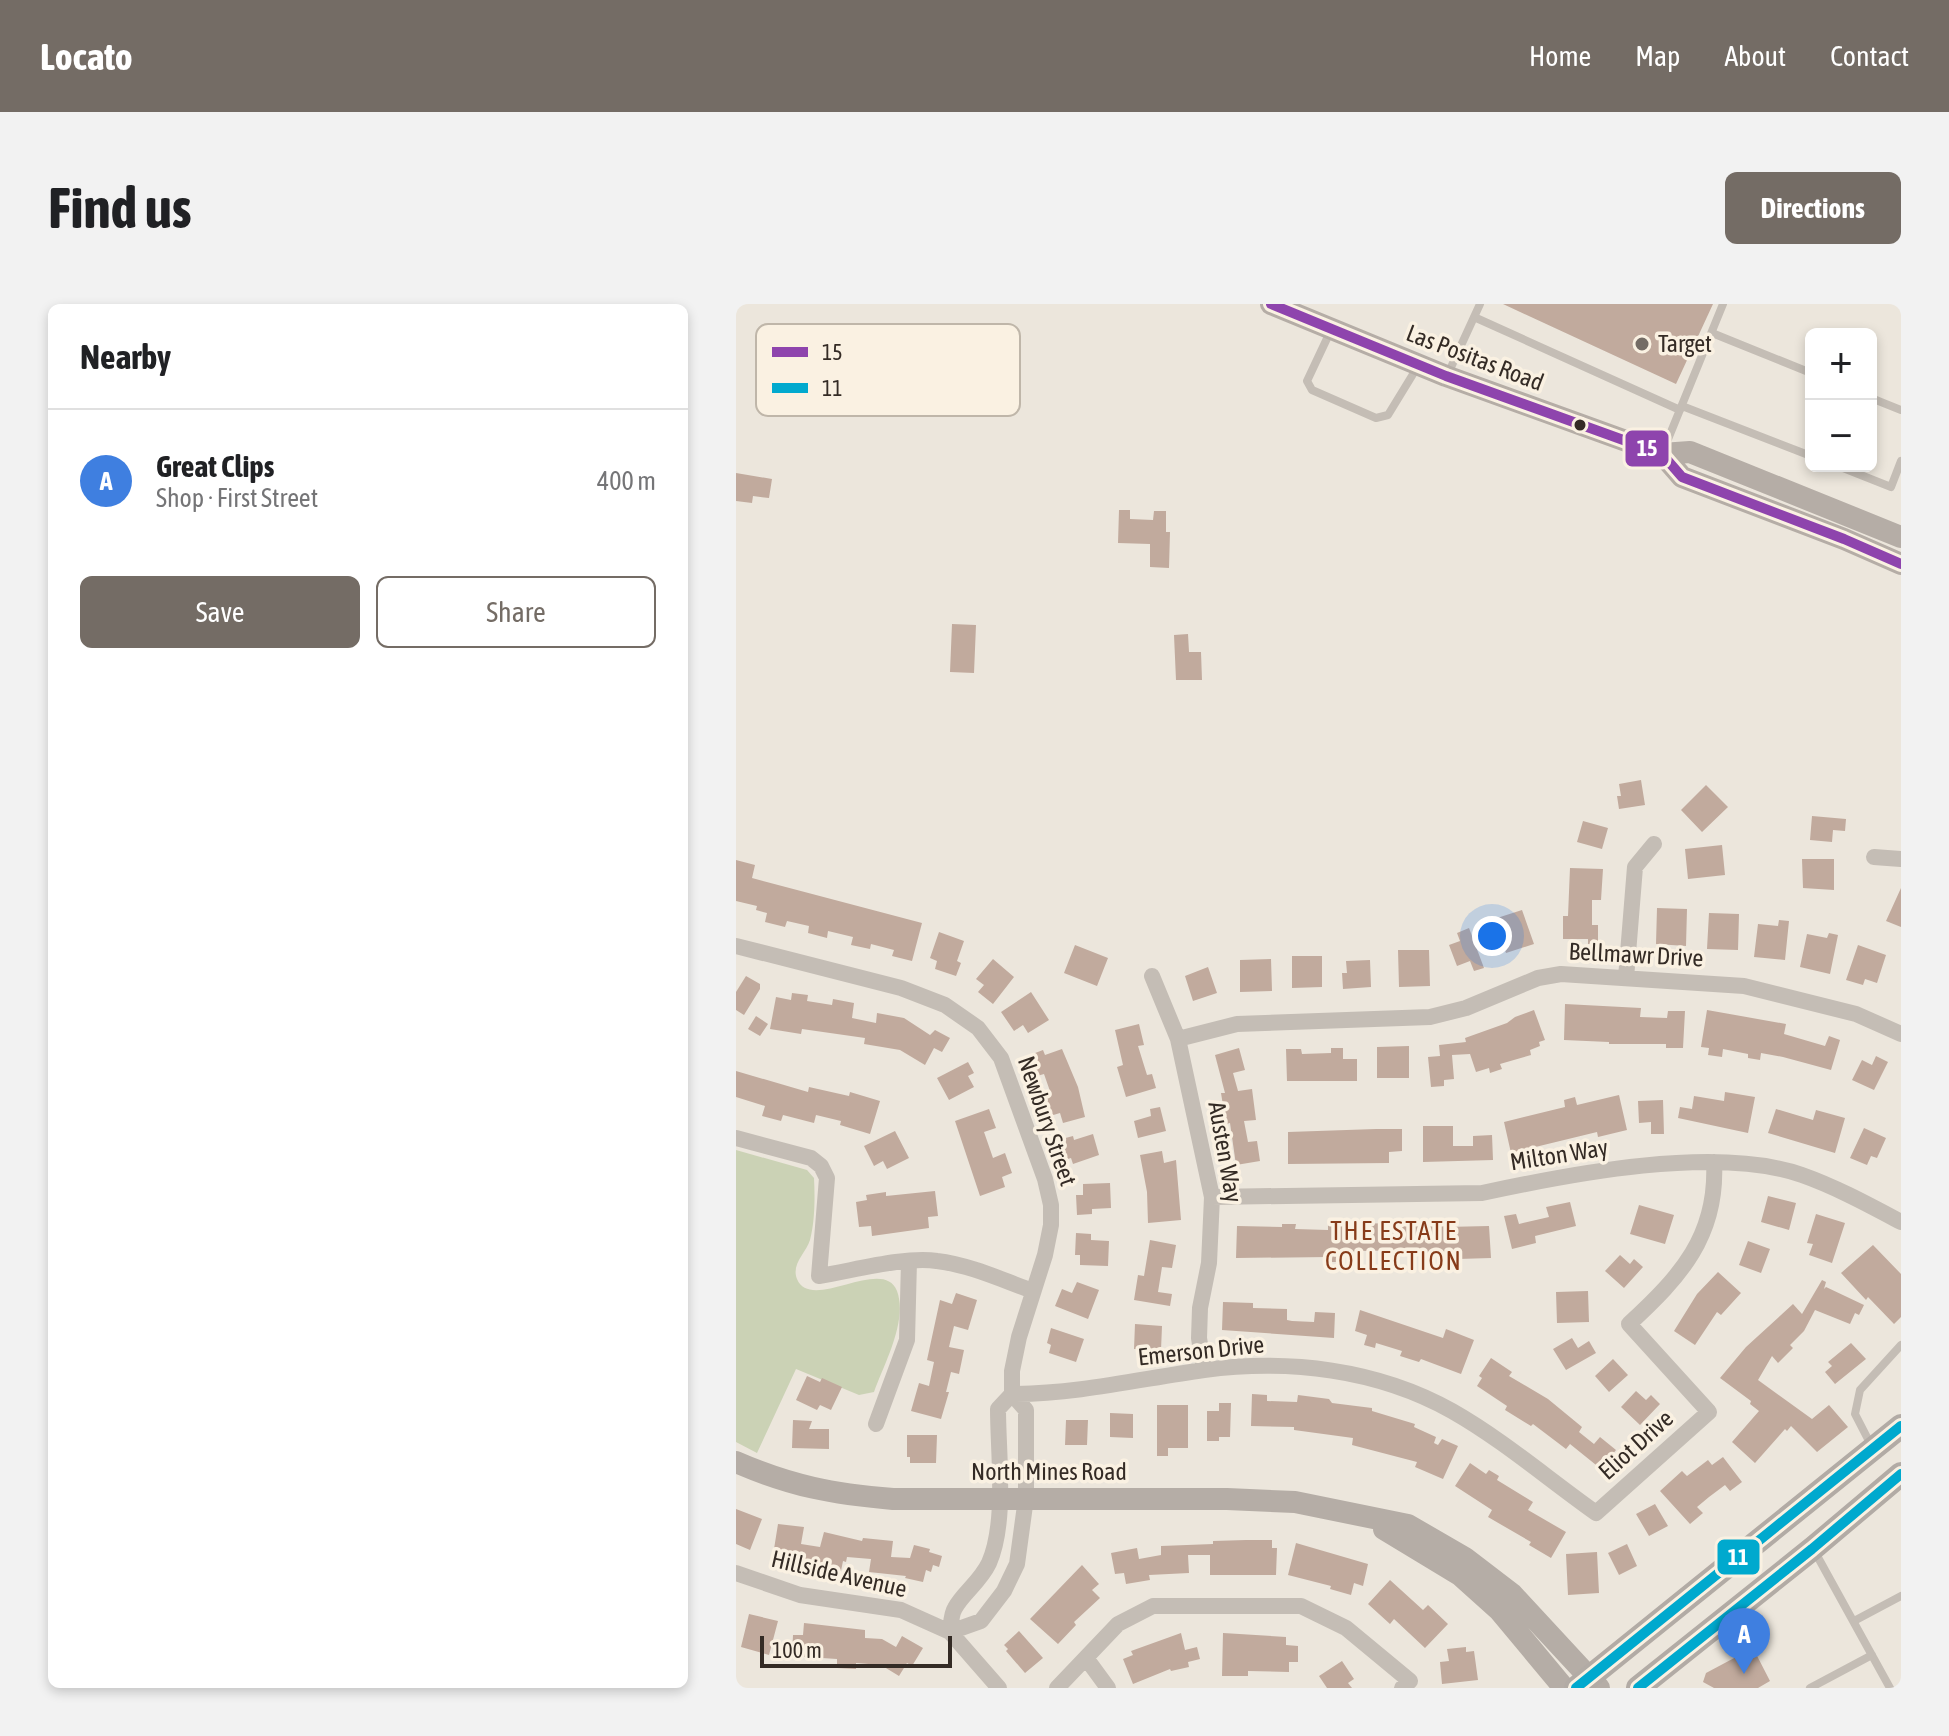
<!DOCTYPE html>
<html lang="en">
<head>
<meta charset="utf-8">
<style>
	:root { --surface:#fff; --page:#f2f2f2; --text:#202124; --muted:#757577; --line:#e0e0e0; --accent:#746c65 }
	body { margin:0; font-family:"Asap Condensed",sans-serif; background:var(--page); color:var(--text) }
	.controls { position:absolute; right:24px; top:24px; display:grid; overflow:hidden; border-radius:12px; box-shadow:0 4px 12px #0003 }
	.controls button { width:72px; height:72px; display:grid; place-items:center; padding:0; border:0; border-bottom:2px solid var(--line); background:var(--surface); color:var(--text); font:40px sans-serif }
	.scale { position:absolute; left:24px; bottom:20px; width:192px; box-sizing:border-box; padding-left:8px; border:4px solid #342b25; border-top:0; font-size:22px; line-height:28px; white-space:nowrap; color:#342b25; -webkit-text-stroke:6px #faf1e2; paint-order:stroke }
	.you { position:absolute; left:756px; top:632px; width:28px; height:28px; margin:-20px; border:6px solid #fff; border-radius:50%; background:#1a73e8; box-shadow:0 0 0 12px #1a73e833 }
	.badge { display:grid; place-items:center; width:52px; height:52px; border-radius:50%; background:var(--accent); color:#fff; font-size:26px; font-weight:700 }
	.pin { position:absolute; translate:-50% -66px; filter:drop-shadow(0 2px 4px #0008) }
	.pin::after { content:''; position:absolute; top:42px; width:28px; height:24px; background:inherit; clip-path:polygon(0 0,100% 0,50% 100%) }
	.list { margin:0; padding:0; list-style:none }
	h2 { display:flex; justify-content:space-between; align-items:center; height:104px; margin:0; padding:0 32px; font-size:34px }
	h2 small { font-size:26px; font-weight:400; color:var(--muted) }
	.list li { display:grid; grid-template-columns:52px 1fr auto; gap:24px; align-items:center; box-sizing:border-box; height:144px; padding:0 32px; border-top:2px solid var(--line) }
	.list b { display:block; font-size:30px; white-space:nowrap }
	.list p { margin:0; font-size:26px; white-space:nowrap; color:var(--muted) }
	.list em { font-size:26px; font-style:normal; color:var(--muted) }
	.actions { display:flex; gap:16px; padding:24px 32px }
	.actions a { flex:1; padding:18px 0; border:2px solid var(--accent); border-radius:12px; text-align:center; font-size:28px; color:var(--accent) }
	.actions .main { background:var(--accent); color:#fff }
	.map { position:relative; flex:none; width:1165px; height:1384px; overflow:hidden; border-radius:12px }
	header { display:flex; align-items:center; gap:48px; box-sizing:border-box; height:112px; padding:0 40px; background:var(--accent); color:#fff }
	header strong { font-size:38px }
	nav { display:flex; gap:44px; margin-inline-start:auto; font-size:28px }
	.intro { display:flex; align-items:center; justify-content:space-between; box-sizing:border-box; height:192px; padding:0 48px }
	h1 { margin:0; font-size:56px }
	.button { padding:20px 36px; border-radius:12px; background:var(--accent); color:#fff; font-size:28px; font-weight:700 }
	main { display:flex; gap:48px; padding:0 48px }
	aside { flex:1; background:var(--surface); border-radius:12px; box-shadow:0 4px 12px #0003 }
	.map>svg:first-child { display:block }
</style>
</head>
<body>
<header>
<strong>Locato</strong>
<nav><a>Home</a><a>Map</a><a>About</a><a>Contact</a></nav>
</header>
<div class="intro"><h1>Find us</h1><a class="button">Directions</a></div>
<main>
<aside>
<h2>Nearby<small></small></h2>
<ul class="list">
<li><span class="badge" style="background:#3f7fe0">A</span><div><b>Great Clips</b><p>Shop · First Street</p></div><em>400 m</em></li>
</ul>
<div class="actions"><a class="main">Save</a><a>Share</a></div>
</aside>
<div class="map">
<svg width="1165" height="1384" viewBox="0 0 1165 1384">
	<rect width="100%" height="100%" fill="#ece6dc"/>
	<path fill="#cbd2b5" d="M0,846L71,866L78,874C79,893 79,917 74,936C70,949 55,960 61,975C75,1009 147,951 161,987C172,1017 148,1060 138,1088L123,1091L60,1065L21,1149L0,1138Z"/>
	<path fill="#c1aa9d" d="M767,0H977L940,80Z
		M0,169L36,175L33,194L17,192L16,199L0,197Z
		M383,206H394V215L417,216L418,207H430V228H434L433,264L414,263V240L382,239Z
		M216,320L240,321L238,369L214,368Z
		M452,330L453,348H465L466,376H440L438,331Z
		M905,476L909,501L883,505L881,492H885L883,480Z
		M970,481L992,503L966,528L945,506Z
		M1076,512L1110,515L1109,527L1097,526L1096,538L1074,536Z
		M847,517L872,524L866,545L841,538Z
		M986,541L989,571L952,575L949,545Z
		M1066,555H1098V586L1067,584Z
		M0,556L19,561L16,574L186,619L176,657L156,652L158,646L135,640L134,645L115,641L117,633L92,627L91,634L72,629L73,622L51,617L49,623L29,618L31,609L20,606L21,602L0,597Z
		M834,564L867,565L865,596H856V621H862V640H852V635H827V612H832Z
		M1165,584V623L1150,617Z
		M921,604L951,605L950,642L920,640Z
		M786,606L798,640L770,649L758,615Z
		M973,609L1003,610L1002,646L971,645Z
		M1043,616L1053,617L1049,656L1018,653L1022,620L1042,622Z
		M733,624L748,664L738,667L734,657L721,662L713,641L724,637L721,629Z
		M203,628L228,637L221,657L225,659L220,672L199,665L201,657L194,654Z
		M1093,629L1102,631L1094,670L1064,663L1071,630L1091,634Z
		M339,641L372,654L361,682L328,669Z
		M1122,641L1150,651L1141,679L1129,675L1127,681L1110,676Z
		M662,646H693L694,682L663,683Z
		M556,652H586V683L556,684Z
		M257,655L278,673L257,700L242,688L248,681L240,675Z
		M535,655L536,687L504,688V656Z
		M634,656L635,683L607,685L606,669H611L610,657Z
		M472,663L481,689L457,697L449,672Z
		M10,672L24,680V685L8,711L0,706V688Z
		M295,688L313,716L292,729L287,721L278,727L265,708Z
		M56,689L72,691L71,697L96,701L97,695L118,699L116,714L140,719L141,709L168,714L194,731L199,726L214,734L206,748L198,744L189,761L164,746L128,740L129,734L66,725L65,730L34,725L40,693L55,696Z
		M829,700L905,704L904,713L931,714L932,707H949L947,744H930V740H873V738L828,736Z
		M798,706L809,736L803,738L804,742L794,746L795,751L764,760L766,765L754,769L753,764L740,768L734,750L716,751L718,775L708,776V782L695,783L692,753L704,752L703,741L730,738L729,734L771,719L779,713Z
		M971,706L1050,720L1048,730L1089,742L1093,732L1104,736L1095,766L1047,753L1025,749L1024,756L1012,754V750L987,745L986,753L972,751L973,744L965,743Z
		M20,712L32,720L24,732L12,725Z
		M403,720L408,741L402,742L411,771L416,770L420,784L390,793L381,763L387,761L379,726Z
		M673,742V774H641V743Z
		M503,744L509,766L497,769L502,787L516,785L520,816L508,817L512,838L521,837L524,857L500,861L494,819L490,820L485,789H489L479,751Z
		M595,744H607V755H621V777H551L550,745H565L566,750L595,749Z
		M326,745L342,783L349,813L327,819L324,809L314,812L309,791L315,790L308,770L301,772L294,751L307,746L309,751Z
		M1140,752L1152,758L1138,786L1116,776L1126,756L1136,761Z
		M232,758L238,769L232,772L238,783L213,796L201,774Z
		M0,767L72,788L73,783L113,792L114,788L144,797L134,830L104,821L105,817L80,811L78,819L47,811L45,817L26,812L29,802L0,793Z
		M989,788L1019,793L1012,829L942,814L944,803L956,805L958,792L988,797Z
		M883,791L891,826L862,833L861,828L775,849L768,818L829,803L828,796L839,793L841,801Z
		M927,796L928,830H915V818L903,819L902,797Z
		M424,803L430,827L402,834L398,817L415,812L414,805Z
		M253,805L260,824L248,828L257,854L269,849L276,869L266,873L269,883L244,892L219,817Z
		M1040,805L1077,816L1080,806L1109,814L1099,849L1032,829Z
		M687,822H717V842H737V832L756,831L757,856L687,858Z
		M1128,824L1150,834L1141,854L1135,852L1131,861L1114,854Z
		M640,825H666V847L653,848V859L552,860V828Z
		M159,827L173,854L151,865L147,857L138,862L128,842Z
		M357,830L363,851L337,860L335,854L329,856L322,836L337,832L338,836Z
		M426,847L428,859L440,856L445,916L412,919L411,888L404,851Z
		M374,879L375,904L356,905V910L341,911L340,891H347V880Z
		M199,887L202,912L192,913L193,924L136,932L135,922L123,923L120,898L131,896L130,891L150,888V892Z
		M1032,892L1060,899L1053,926L1025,918Z
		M834,898L840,922L799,932L800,939L776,945L768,912L780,910L783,920L813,913L810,903Z
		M903,901L938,911L929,940L894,930Z
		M1080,910L1109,919L1096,959L1073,951L1077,940L1071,939Z
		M710,917V923L753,922L755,954L722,955V948L679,950V946L623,947V952H608V958H592V953L500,954L501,922L546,923V920H560L559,925L592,926V919L603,918H623V920Z
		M340,929L355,930V936L373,937L372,962L344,961V951H339Z
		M414,936L440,941L436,964L426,963L422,988L436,990L434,1002L398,996L402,971L408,972Z
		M1012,937L1034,945L1025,969L1003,961Z
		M1137,941L1165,970V1013L1158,1020L1132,993L1130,996L1105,969Z
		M884,951L894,960L898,955L907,963L888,984L869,967Z
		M982,968L1005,989L985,1011L981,1008L959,1041L938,1027L961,990Z
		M1086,976L1090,978L1088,985L1090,983L1128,1001L1123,1011L1119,1009L1114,1020L1079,1006L1068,1027L1054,1041L1057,1044L1042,1059L1036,1052L1022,1076L1076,1115L1093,1101L1112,1123L1081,1148L1055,1122L1051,1127L1049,1125L1019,1159L996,1138L1023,1107L1014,1100L1015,1097L984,1074L1010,1043L1057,1000L1066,1010Z
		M341,978L363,986L352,1015L319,1002L326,985L336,989Z
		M852,987L853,1018L821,1019L820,988Z
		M220,989L241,996L232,1026L218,1022L213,1043L228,1046L223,1070L215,1068L210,1088H213L205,1115L175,1107L183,1079L193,1082L198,1058L191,1056L204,996L216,1000Z
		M487,998L517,999V1004L551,1005V1016L556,1017L578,1018L579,1008L599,1009L598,1034L486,1026Z
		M624,1006L707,1034L710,1025L738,1036L725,1070L685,1055L683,1058L664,1052L666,1047L640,1039L639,1044L628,1041L631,1031L619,1027Z
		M399,1020L426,1022L425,1046L398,1045Z
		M315,1024L348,1035L340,1058L313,1049L315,1041L311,1039Z
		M836,1034L842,1044L853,1037L860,1049L830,1066L817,1045Z
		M1115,1039L1130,1055L1099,1080L1089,1068L1096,1062L1092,1058Z
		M755,1054L776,1068L773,1072L812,1095L846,1123L843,1128L858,1140L864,1133L880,1146L865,1165L834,1140L830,1145L797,1120L795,1122L769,1106L771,1102L741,1082L746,1074L743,1072Z
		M877,1055L892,1071L873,1088L859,1072Z
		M71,1072L84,1078L86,1074L106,1083L95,1106L84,1101L81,1106L60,1096Z
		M900,1087L910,1096L915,1091L924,1100L904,1121L885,1103Z
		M516,1090L531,1091V1097L561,1098L562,1091L593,1095L596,1099L636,1104V1107L679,1120L678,1123L700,1133L698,1139L702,1141L706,1135L722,1142L707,1175L679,1163L681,1158L616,1141L617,1134L558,1126V1123L515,1122Z
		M483,1099H495L494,1133H483V1137H471V1107H483Z
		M421,1101H452V1144H432V1152H421Z
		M374,1109L397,1110V1134L374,1133Z
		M57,1116L76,1117L73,1125H93V1145L56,1144Z
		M330,1116H352L351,1141H329Z
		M171,1131H201L200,1159H174V1153H171Z
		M987,1153L1006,1178L994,1187L989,1181L973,1193L961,1203L967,1209L954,1220L924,1187L946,1167L951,1172L972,1156L976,1161Z
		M734,1159L750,1170L753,1166L763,1172L761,1176L797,1198L792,1206L830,1228L815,1254L793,1241L795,1238L752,1213L756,1206L719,1182Z
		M919,1200L932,1222L913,1232L900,1210Z
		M0,1205L26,1215L14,1246L0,1240Z
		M42,1220L68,1223L65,1240L84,1243L88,1228L126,1237L127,1234L157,1237L155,1253L174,1254L178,1241L194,1245L193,1248L206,1252L203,1263L197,1261L195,1268L190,1266L187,1278L169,1274L170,1272L133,1268L135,1255L111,1253L110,1258L107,1257L105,1267L65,1258L45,1256L46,1246L38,1245Z
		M510,1236H536V1244H541L540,1271H474V1251H452L453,1269L413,1271L414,1276L390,1280L388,1269L379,1270L375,1249L401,1244L403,1255L425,1251V1242L477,1240V1237Z
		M560,1239L632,1260L627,1282L618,1279L615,1291L594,1285L595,1282L552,1271Z
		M891,1240L901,1262L883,1271L872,1249Z
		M861,1248L863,1289L832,1291L830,1250Z
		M346,1261L363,1280L356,1286L364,1294L338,1318L340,1321L322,1340L294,1315Z
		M654,1276L687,1306L692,1301L712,1320L689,1344L658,1315L654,1320L632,1300Z
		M13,1310L42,1317L33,1351L5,1343Z
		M68,1319L129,1326V1334L146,1335L160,1343L166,1332L187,1344L176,1362L171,1359L163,1372L145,1361L120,1359V1365L101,1364V1355L56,1352L57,1331H67Z
		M283,1327L307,1354L289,1369L270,1347L272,1345L268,1341Z
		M445,1329L449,1346L461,1343L464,1355L452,1358L453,1363L435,1367L434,1365L397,1380L387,1355L397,1351L395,1347Z
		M487,1329L550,1333V1341L562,1342V1358H553V1368L512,1367V1372H486Z
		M730,1343V1348L738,1347L742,1376L706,1380L704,1358L713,1357L711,1345Z
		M1017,1344L1034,1377L1022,1384H978L967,1378L970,1369Z
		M606,1357L618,1375L612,1379L616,1384H591L583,1372Z"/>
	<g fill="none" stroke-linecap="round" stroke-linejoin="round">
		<path stroke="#c4bdb5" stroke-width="8" d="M738,13L944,106
			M595,26L571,77L576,86L640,114L652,111L682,62
			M976,29L1075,69
			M711,72L744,0
			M1135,94L1165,106
			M946,102L1075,152
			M928,145L987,0
			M1102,162L1155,183L1165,157
			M1135,1141L1119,1110L1124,1086L1165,1041
			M1079,1248L1154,1384
			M1118,1317L1165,1292
			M1074,1384L1136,1351"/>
		<path stroke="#c4bdb5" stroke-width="16" d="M1138,553L1165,555
			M0,642L165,684L209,701L242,724L265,754L309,875L315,901V921L309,951L283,1033L276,1067V1090L262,1105C262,1150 271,1218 253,1259C244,1278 227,1289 219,1304C215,1310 215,1321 214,1328
			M416,672L442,735L476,893L473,959L464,1004L463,1034L468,1066
			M890,674L899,563L918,540
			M442,735L501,720L694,713L730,704L802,674L825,670L1008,682L1120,710L1165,730
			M0,834L75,854L85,862L91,874L83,972C116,967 169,952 201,957C234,961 266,976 297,987
			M476,893L746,889C834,870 980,841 1066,871C1100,883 1133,901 1165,918
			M276,1090C341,1090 404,1075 468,1066C553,1055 641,1065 716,1107C767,1136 812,1175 860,1209L973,1108L893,1020C944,973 982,932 978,858
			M140,1120L171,1036L173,957
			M0,1269L64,1291L165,1306L214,1328L263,1384
			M214,1328L245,1317L268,1287L281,1260L290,1194V1106L276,1090
			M350,1354L372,1384
			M321,1384L382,1320L417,1302H565L610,1324L674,1377L666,1384"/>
		<path stroke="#b5ada6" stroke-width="22" d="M535,0L710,72L926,150L954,148L1165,233
			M926,150L946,173L1108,235L1165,260
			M0,1158C55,1182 97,1190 157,1195H491L559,1198L672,1221L729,1254L776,1290L863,1384
			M648,1225L724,1271L763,1306L828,1384"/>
		<path stroke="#b2aba5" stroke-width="24" d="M840,1384L1165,1122
			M902,1384L1076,1245L1165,1170"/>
		<g stroke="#faf1e2" stroke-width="16">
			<path id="bus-1" d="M535,0L710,72L926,150L946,173L1108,235L1165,260"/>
		</g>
		<g stroke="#faf1e2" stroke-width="16">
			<path id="bus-2" d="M840,1384L1165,1122
				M902,1384L1076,1245L1165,1170"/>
		</g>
		<use href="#bus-1" stroke="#8e44ad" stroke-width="10"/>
		<use href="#bus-2" stroke="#00a9ce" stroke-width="10"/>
	</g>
	<circle fill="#746c65" stroke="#faf1e2" stroke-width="3" cx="906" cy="40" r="8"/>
	<circle fill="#342b25" stroke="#faf1e2" stroke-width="3" cx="844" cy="121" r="7"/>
	<g text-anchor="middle" stroke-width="7" stroke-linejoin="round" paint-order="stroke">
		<g font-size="24" fill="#342b25" stroke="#faf1e2" text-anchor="start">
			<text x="922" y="48">Target</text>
		</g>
		<g font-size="24" fill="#342b25" stroke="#faf1e2">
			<text transform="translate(739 54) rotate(21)" y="8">Las Positas Road</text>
			<text transform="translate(900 651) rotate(3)" y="8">Bellmawr Drive</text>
			<text transform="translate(311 817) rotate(71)" y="8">Newbury Street</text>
			<text transform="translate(489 848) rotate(80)" y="8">Austen Way</text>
			<text transform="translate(823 851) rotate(-9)" y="8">Milton Way</text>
			<text transform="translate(465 1047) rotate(-6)" y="8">Emerson Drive</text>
			<text transform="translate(900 1141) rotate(-42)" y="8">Eliot Drive</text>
			<text x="313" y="1176">North Mines Road</text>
			<text transform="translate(103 1270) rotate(13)" y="8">Hillside Avenue</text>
		</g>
		<g font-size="26" letter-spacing="2" fill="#873b19" stroke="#faf1e2">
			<text x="658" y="936">THE ESTATE<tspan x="658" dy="30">COLLECTION</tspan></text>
		</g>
	</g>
	<rect x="20" y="20" width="264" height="92" rx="12" fill="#faf1e2" stroke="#bfb6a9" stroke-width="2"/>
	<rect x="36" y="43" width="36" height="10" fill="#8e44ad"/>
	<rect x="36" y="79" width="36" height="10" fill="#00a9ce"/>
	<g font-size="22" fill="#342b25">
		<text x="86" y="56">15</text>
		<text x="86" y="92">11</text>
	</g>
	<g stroke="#faf1e2" stroke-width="3">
		<rect x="888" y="125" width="46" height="39" rx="8" fill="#8e44ad"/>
		<rect x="980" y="1234" width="45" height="38" rx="8" fill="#00a9ce"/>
	</g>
	<g font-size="22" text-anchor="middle" font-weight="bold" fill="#fff">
		<text x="911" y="152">15</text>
		<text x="1002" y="1261">11</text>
	</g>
</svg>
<div class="controls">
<button>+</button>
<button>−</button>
</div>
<div class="scale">100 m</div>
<div class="you"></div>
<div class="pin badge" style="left:1008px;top:1370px;background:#3f7fe0">A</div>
</div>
</main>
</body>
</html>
